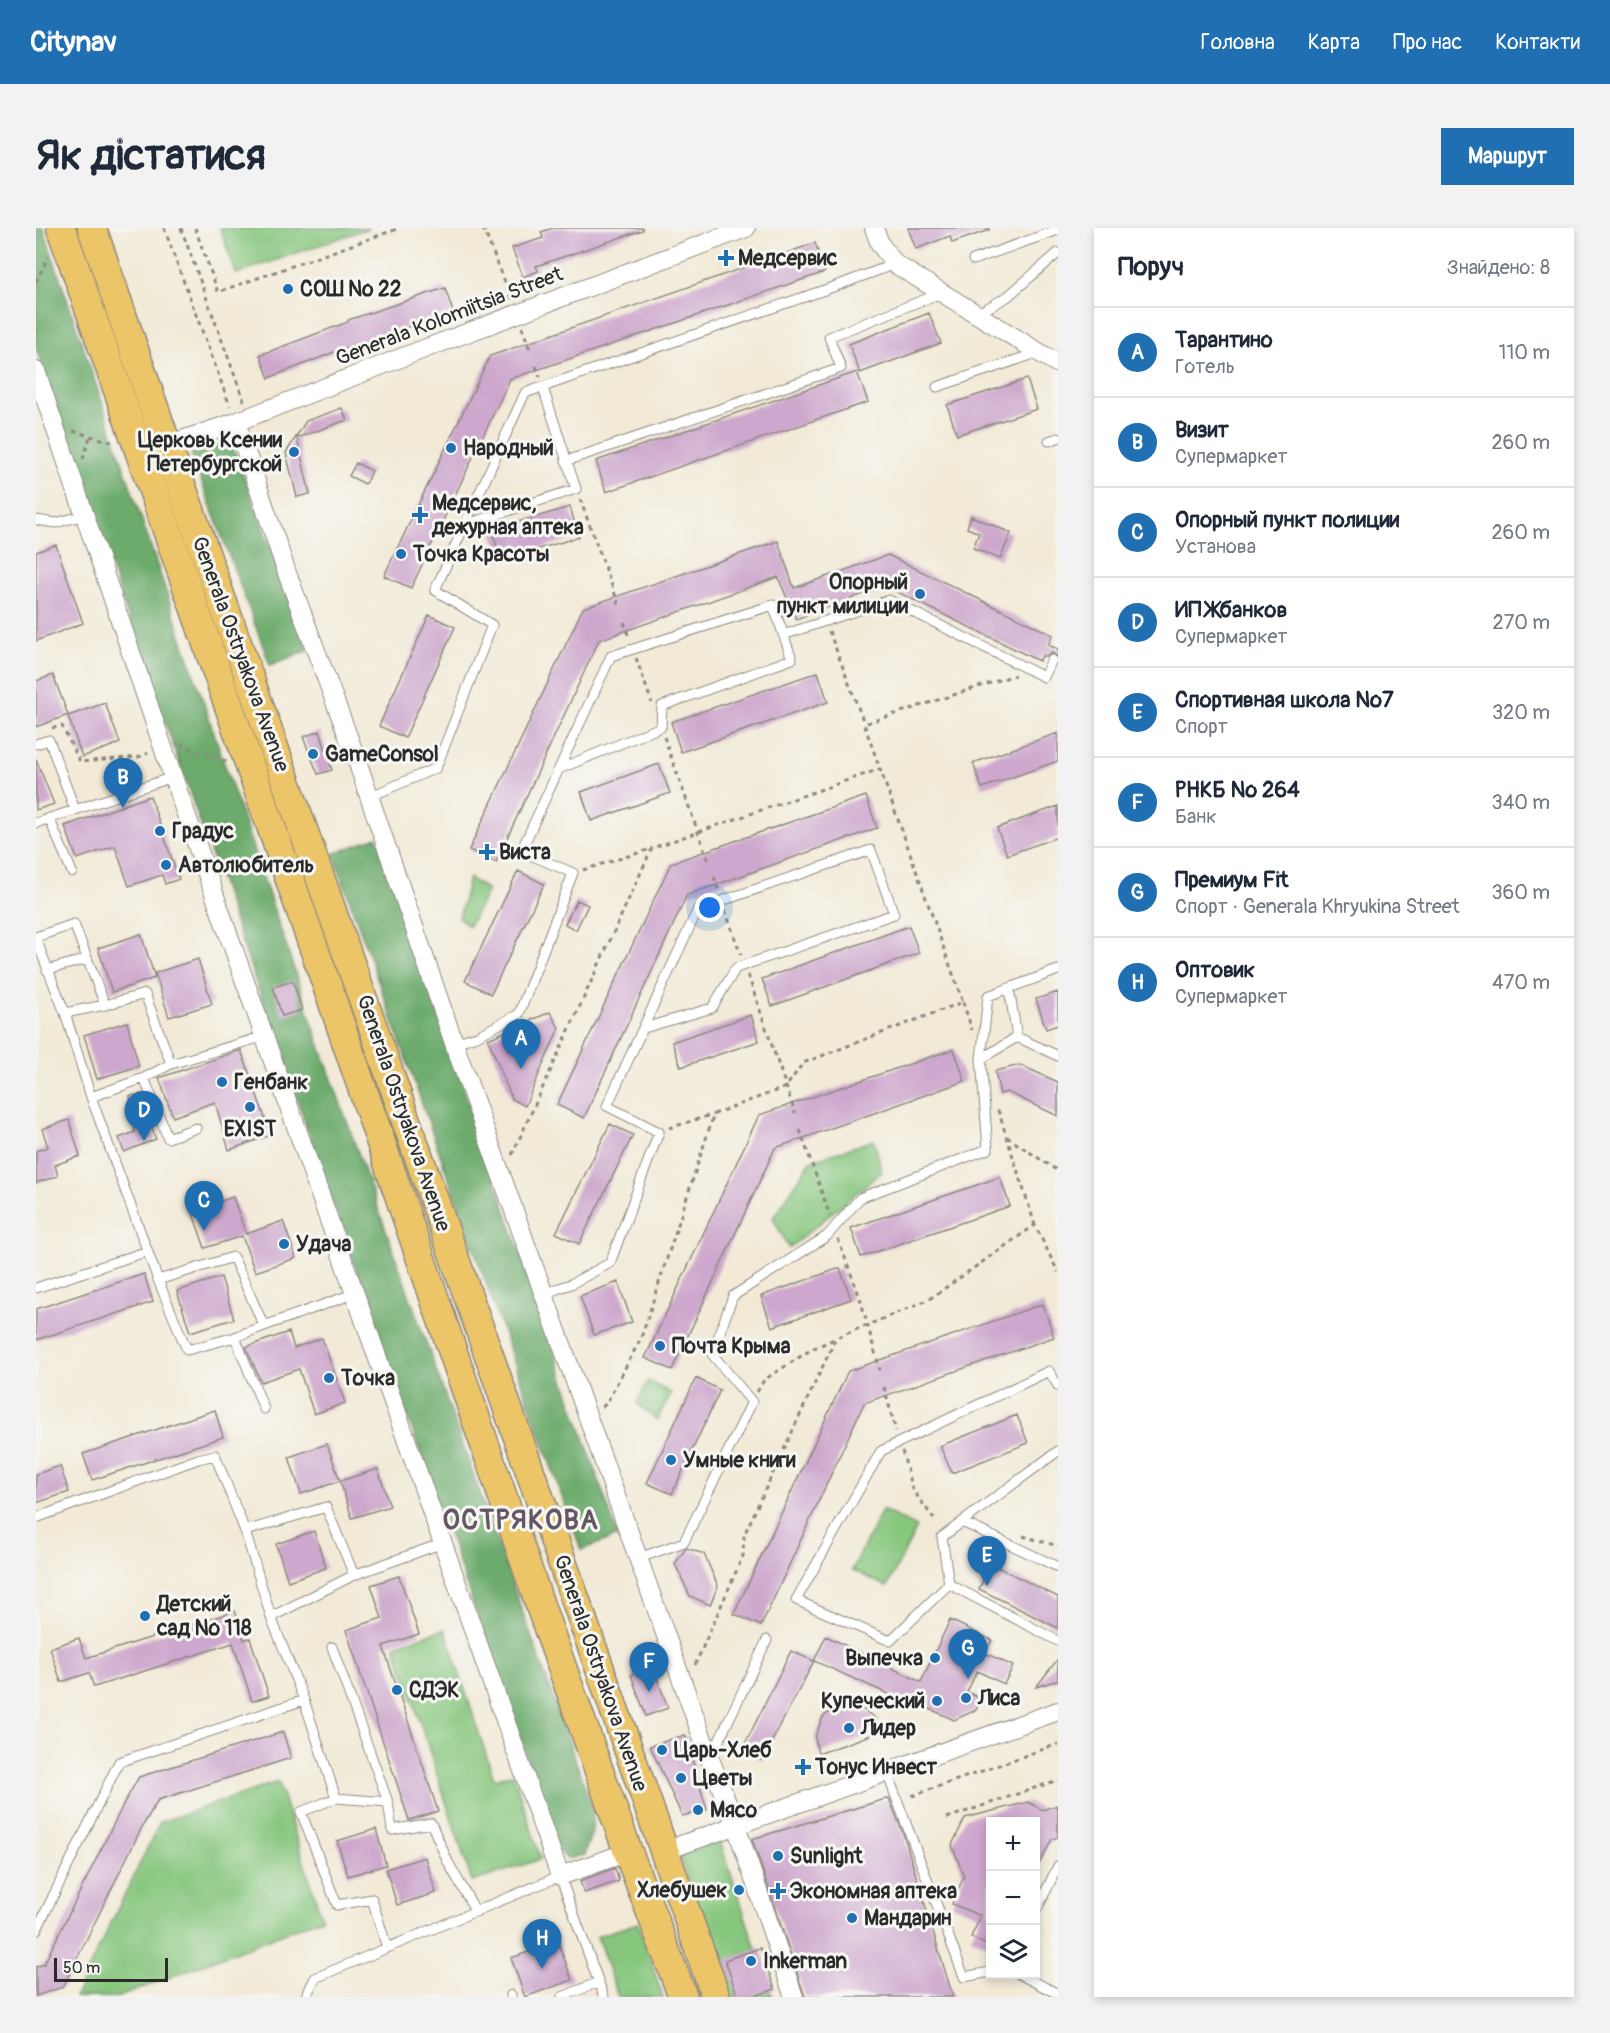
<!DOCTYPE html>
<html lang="uk">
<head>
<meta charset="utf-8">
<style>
	:root { --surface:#fff; --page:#f2f2f3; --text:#1f2937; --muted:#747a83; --line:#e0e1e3; --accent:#1f6fb2 }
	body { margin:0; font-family:Pangolin,sans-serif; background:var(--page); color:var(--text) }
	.controls { position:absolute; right:18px; bottom:18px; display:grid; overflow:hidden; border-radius:0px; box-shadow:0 3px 9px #0003 }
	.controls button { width:54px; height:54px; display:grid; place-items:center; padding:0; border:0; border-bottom:2px solid var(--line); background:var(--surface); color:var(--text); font:30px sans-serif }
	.scale { position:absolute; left:18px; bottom:15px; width:114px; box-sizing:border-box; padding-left:6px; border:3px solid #2b2b2b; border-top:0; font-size:16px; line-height:21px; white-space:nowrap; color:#2b2b2b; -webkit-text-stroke:4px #f6f6f2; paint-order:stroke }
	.you { position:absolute; left:674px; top:680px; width:21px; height:21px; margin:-15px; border:4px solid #fff; border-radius:50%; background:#1a73e8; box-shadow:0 0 0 9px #1a73e833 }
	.badge { display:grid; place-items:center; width:39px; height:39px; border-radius:50%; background:var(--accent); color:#fff; font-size:20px; font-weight:700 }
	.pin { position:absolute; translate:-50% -50px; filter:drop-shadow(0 2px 3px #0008) }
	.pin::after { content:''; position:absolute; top:32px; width:21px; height:18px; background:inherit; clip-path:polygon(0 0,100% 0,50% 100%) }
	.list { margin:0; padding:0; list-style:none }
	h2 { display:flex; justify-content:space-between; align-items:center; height:78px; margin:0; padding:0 24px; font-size:26px }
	h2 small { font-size:20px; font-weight:400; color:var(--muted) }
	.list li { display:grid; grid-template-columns:39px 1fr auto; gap:18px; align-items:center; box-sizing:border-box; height:90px; padding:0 24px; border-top:2px solid var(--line) }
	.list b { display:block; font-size:22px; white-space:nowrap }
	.list p { margin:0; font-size:20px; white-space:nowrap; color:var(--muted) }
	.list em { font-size:20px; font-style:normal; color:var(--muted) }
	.icon { flex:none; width:33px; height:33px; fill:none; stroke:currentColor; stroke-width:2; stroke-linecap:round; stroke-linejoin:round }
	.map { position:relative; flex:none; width:1022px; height:1769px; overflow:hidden; border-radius:0px }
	header { display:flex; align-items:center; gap:36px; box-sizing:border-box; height:84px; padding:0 30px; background:var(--accent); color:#fff }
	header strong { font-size:28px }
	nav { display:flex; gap:33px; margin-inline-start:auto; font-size:21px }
	.intro { display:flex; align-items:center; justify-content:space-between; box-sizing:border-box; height:144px; padding:0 36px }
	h1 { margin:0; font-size:42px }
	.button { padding:15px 27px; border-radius:0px; background:var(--accent); color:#fff; font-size:21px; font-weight:700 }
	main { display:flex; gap:36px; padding:0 36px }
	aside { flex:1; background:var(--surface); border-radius:0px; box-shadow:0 3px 9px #0003 }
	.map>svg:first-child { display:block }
</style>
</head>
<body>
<header>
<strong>Citynav</strong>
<nav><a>Головна</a><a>Карта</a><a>Про нас</a><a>Контакти</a></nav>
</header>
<div class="intro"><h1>Як дістатися</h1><a class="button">Маршрут</a></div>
<main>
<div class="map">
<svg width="1022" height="1769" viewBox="0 0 1022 1769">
	<rect width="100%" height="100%" fill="#f6f6f2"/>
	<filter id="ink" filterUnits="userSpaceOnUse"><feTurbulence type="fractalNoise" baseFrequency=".0167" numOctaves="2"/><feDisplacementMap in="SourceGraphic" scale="12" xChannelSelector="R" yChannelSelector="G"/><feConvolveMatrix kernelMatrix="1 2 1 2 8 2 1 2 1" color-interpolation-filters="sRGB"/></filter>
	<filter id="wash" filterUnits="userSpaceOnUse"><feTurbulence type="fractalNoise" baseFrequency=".008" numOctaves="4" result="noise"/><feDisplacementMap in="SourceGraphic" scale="24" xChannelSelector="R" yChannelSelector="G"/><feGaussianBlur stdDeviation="1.35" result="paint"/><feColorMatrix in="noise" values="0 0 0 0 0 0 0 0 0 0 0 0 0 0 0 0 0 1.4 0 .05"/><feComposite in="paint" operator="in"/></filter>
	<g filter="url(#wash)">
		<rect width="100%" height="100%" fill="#f2ead7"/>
		<path fill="#86c67d" stroke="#587854" stroke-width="1.5" d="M184,0H333L200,46Z
			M433,650L452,662L433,698L423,690Z
			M838,912L846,944L753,1020L737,990L775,933Z
			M612,1153L635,1165L621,1192L601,1175Z
			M846,1282L881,1299L851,1359L816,1342Z
			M409,1401L458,1551L477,1546L505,1631L436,1654L359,1417Z
			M242,1554L286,1690L83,1769H39L124,1594Z
			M684,1613L736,1769H694L643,1627Z
			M602,1695L627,1769H582L561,1708Z"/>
		<path fill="#6cab6c" stroke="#4c6b4c" stroke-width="1.5" d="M0,0H7L283,815L557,1581L556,1603L548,1627L531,1631L524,1625L26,199L0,120Z
			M194,211L273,422L234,437L155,226Z
			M341,609L582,1308L545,1322L297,626Z"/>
		<g id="blocks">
			<path fill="#cda7cd" d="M517,0H607V2L500,38L502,43L487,49L476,20L507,10L505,4Z
				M872,0H953V2L916,15L914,8L880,21Z
				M779,15L789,44L474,151L375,360L348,348L454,128Z
				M409,60L417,84L301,123L233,150L224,127L312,94V92Z
				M893,85L905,115L824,145L813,116Z
				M821,144L832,174L570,264L560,233Z
				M991,151L1001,181L921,207L911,177Z
				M306,180L311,192L261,210L274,266L261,269L250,225L270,193Z
				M320,235L336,243L329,256L313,248Z
				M534,279L543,309L465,332L456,302Z
				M935,288L975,305L964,331L937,320L943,305L931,300Z
				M742,313L758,360L852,327L1017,407L1012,417L1022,421V429L1016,425L1010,429L1007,427L1003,433L849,358L760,391L742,349L563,412L460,634L433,622L547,380Z
				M20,317L47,395L0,413V324Z
				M393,387L419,399L369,510L343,498Z
				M782,444L792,474L645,524L635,494Z
				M17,447L32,487L0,499V453Z
				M69,475L84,515L46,529L32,488Z
				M284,503L296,542L282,546L267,509Z
				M1022,505V533L946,560L937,535Z
				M0,531L18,576L0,582Z
				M623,536L634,565L555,593L545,564Z
				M114,568L143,651L129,656L126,647L93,658L79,618L41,631L29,598Z
				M830,568L841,600L651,667L548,890L521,877L635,635Z
				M1022,578V609L971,627L961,600Z
				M482,643L508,656L455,766L429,753Z
				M541,672L552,677L540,702L529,696Z
				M873,698L883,725L736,778L726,751Z
				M105,706L119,750L76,764L62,720Z
				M162,731L176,776L133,789L119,745Z
				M257,753L266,782L246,788L237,759Z
				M1022,764V797L1010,801L1000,771Z
				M514,784L523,800L489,878L476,871L452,811Z
				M715,787L723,813L645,839L636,814Z
				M91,794L103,838L61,851L48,807Z
				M918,821L929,853L739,920L636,1142L609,1130L723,887Z
				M205,822L235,907L193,922L179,874L137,889L123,850Z
				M984,837L1022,854V888L971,864L964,866L959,843Z
				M107,866L112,899L115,898L120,911L88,924L83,910L99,904L94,868Z
				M33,892L44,928L19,937L22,948L0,955V923L12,919L6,901Z
				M574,896L597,907L543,1016L520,1005Z
				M964,949L974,978L825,1029L815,1000Z
				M197,969L210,1006L247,993L260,1030L219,1044L206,1008L169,1020L156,983Z
				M804,1040L815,1071L736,1099L725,1068Z
				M108,1046L117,1074L0,1112V1081Z
				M185,1049L198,1091L154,1104L141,1063Z
				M582,1054L596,1094L558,1107L544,1068Z
				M1007,1076L1018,1109L828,1175L725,1398L698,1386L812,1143Z
				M253,1104L258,1120L286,1110L309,1175L278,1186L263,1141L225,1154L210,1119Z
				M660,1150L684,1162L636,1266L611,1255Z
				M179,1182L187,1209L56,1252L47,1226Z
				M981,1187L992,1215L916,1245L904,1218Z
				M291,1216L304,1253L265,1266L253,1229Z
				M24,1238L33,1264L0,1275V1246Z
				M342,1241L354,1278L316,1290L304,1253Z
				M278,1303L290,1340L252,1353L240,1316Z
				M650,1320L668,1326L682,1358L674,1377L654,1368L639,1336Z
				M955,1336L1022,1369V1400L943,1361Z
				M363,1348L383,1406L347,1418L402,1583L373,1592L310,1402L346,1390L335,1357Z
				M199,1383L208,1412L214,1410L233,1468L216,1473L197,1415L58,1459L53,1445L25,1454L14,1420L43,1410L50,1430Z
				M914,1392L956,1412L949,1425L977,1438L968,1456L941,1443L931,1464L945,1471L940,1482L918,1492L870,1470L868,1473L778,1433L790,1408L885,1454Z
				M755,1423L778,1433L726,1532L705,1524Z
				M1022,1431V1452L1000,1459Z
				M617,1439L632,1480L610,1488L595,1447Z
				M812,1478L826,1481L838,1489L846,1503L782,1526L779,1509L787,1489L792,1485Z
				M247,1504L255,1530L122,1572L106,1599L27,1759L0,1768V1739L8,1736L88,1575L103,1549Z
				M649,1507L671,1582L646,1588L614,1518Z
				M853,1570L868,1608L917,1769H769L716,1611Z
				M992,1574L1006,1582L1022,1577V1609L1016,1611L999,1644V1593H954V1719L935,1709L945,1688L916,1676L928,1648L916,1617L929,1590Z
				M340,1601L350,1637L312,1648L301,1613Z
				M389,1629L400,1665L361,1677L350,1641Z
				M579,1640L583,1653L548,1665L544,1653Z
				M522,1714L536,1752L489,1769L475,1730Z
				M724,1720L739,1761L716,1769H702L689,1732Z"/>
		</g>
	</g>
	<g filter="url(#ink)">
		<use href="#blocks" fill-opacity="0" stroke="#8e8a81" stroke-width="1.5"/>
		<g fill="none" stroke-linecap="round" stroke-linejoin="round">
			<g stroke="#8e8a81" stroke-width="11">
				<path id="lane" d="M937,32L1022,2
					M941,86L971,69L1022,25
					M901,159L1001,125
					M1013,213L1022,210
					M530,233L805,140L793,109L905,65
					M0,292L20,295L48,287
					M428,297L540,261L507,160
					M747,407L853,372L1008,449L1016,432
					M0,516L13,512L39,582
					M333,569L400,540L456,397L399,362L489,165L800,58L859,36
					M13,590L36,644
					M0,595L137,549
					M0,709L38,696L69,777L29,785
					M0,711L29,785L55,869L108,850L135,836L229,808
					M11,742L51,731
					M973,760L981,809L1022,828
					M69,777L109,766L135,836
					M418,815L441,808L483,786L537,645L485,623L575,428L737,377L756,431L626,478L625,499L523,541
					M945,831L981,809
					M108,850L132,910L160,900
					M55,869L122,1052L197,1029L228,1098L320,1065
					M122,1052L151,1122L199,1109
					M0,1060L112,1023
					M507,1066L535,1056L574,1035L623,904L571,878L662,681L835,622L858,686L700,740L676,780L608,800
					M228,1098L199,1109L228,1181
					M0,1290L162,1231L179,1227L209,1303L235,1389L318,1347L407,1315
					M926,1294L1022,1339
					M209,1303L290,1279L318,1347
					M603,1330L648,1314L716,1174L676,1126L697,1068L791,1008L824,970L952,921L945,831L952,768L1022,742
					M913,1356L854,1413L760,1372L845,1223L1013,1143L1022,1158
					M913,1356L906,1309L1022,1223
					M913,1356L1022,1413
					M235,1389L268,1472L300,1570
					M296,1419L352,1574L356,1602L395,1595L412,1634L440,1684
					M675,1529L731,1412
					M851,1545L928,1749L954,1744
					M352,1574L300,1570L265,1584L301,1677L336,1671L351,1720L524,1648L568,1769
					M999,1685L1022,1638
					M0,1703L83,1534L268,1472
					M983,1746L1022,1766
					M475,1767V1769
					M272,1769L271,1766L279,1750L351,1720
					M526,1769L563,1754"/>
			</g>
			<g stroke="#8e8a81" stroke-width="20">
				<path id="street" d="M838,0L844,16L859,36L1022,136
					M0,143L137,549L524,1648L592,1624
					M200,194L251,345L319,527L418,815L674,1531L700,1598L758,1769
					M131,217L200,194L380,124L710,0
					M628,1623L1022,1483"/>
			</g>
			<g stroke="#8e8a81" stroke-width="31">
				<path id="primary" d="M25,0L287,746L507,1386L592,1624L647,1769
					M56,0L131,217L680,1769"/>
			</g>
			<path stroke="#8e8a81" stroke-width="3" stroke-dasharray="4.5 4.5" stroke-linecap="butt" d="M128,0L194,178
				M145,0L208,173
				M159,0L182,64L364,0
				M447,0L476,71
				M0,54L12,29
				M486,99L494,122
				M500,138L504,149
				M37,203L79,215
				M47,231L54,209
				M544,271L583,377
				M588,394L593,410
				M793,403L828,495
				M600,430L616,475
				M16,500L26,498L44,534L103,529L112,525
				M628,509L672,632
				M144,516L191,534
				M547,642L615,621
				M678,649L682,661
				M689,682L705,727
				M712,747L759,885
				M927,774L936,802
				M962,882L999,997
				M633,900L678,886
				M764,902L794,988
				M971,909L1022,943
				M476,927L616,620L844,541
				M802,1011L824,1070L844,1142
				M848,1159L860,1203
				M721,1164L728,1152L776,1121L798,1111
				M566,1179L570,1176L605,1110L678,886L750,859L767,835L927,774L828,496L979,447
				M866,1223L877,1262L898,1291
				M987,1308L1022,1318
				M659,1437L707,1328L708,1307L800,1110L892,1072L999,997L1022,1044
				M876,1568L1022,1516
				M911,1590L1022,1552"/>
			<use href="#lane" stroke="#fff" stroke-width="9"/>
			<use href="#street" stroke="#fff" stroke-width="18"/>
			<use href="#primary" stroke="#edc569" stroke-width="28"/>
		</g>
	</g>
	<g fill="#1f6fb2" stroke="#f6f6f2" stroke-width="2">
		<path d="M687 21h6v6h6v6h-6v6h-6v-6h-6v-6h6z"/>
		<circle cx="252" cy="61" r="6"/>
		<circle cx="415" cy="220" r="6"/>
		<circle cx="258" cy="224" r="6"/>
		<path d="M381 278h6v6h6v6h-6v6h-6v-6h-6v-6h6z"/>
		<circle cx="365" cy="326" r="6"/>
		<circle cx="884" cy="366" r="6"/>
		<circle cx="277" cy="526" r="6"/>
		<circle cx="124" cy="603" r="6"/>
		<path d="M448 615h6v6h6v6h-6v6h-6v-6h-6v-6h6z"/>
		<circle cx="130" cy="637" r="6"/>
		<circle cx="186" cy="854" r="6"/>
		<circle cx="214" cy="879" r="6"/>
		<circle cx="248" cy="1016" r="6"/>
		<circle cx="624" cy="1118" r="6"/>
		<circle cx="293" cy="1150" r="6"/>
		<circle cx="635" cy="1232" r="6"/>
		<circle cx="109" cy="1388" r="6"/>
		<circle cx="899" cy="1430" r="6"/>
		<circle cx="361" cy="1462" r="6"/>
		<circle cx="930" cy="1470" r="6"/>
		<circle cx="901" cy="1473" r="6"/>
		<circle cx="813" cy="1500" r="6"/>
		<circle cx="626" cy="1522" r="6"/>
		<path d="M764 1530h6v6h6v6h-6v6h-6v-6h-6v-6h6z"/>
		<circle cx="645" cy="1550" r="6"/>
		<circle cx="662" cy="1582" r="6"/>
		<circle cx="742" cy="1628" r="6"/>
		<circle cx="703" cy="1662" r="6"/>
		<path d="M739 1654h6v6h6v6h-6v6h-6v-6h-6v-6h6z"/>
		<circle cx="816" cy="1690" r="6"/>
		<circle cx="715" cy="1733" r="6"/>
	</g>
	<g text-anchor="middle" stroke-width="6" stroke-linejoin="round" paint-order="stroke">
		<g font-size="21" font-weight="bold" fill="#2b2b2b" stroke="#f6f6f2" text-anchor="start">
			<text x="702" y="37">Медсервис</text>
			<text x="264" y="68">СОШ № 22</text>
			<text x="246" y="219" text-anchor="end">Церковь Ксении<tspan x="246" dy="24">Петербургской</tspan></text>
			<text x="427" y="227">Народный</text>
			<text x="396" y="282">Медсервис,<tspan x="396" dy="24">дежурная аптека</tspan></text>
			<text x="377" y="333">Точка Красоты</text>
			<text x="872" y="361" text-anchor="end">Опорный<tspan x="872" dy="24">пункт милиции</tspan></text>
			<text x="289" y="533">GameConsol</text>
			<text x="136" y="610">Градус</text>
			<text x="463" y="631">Виста</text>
			<text x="142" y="644">Автолюбитель</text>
			<text x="198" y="861">Генбанк</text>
			<text x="214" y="908" text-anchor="middle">EXIST</text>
			<text x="260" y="1023">Удача</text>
			<text x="636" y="1125">Почта Крыма</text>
			<text x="305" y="1157">Точка</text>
			<text x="647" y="1239">Умные книги</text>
			<text x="121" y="1383">Детский<tspan x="121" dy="24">сад № 118</tspan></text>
			<text x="887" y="1437" text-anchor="end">Выпечка</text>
			<text x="373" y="1469">СДЭК</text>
			<text x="942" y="1477">Лиса</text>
			<text x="889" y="1480" text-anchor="end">Купеческий</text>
			<text x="825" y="1507">Лидер</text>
			<text x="638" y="1529">Царь-Хлеб</text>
			<text x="779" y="1546">Тонус Инвест</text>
			<text x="657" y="1557">Цветы</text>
			<text x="674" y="1589">Мясо</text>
			<text x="754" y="1635">Sunlight</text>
			<text x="691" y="1669" text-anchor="end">Хлебушек</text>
			<text x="754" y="1670">Экономная аптека</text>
			<text x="828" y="1697">Мандарин</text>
			<text x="727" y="1740">Inkerman</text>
		</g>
		<g font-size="21" fill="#2b2b2b" stroke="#f6f6f2">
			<text transform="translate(413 88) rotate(-21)" y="7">Generala Kolomiitsia Street</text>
			<text transform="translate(205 426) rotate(70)" y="7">Generala Ostryakova Avenue</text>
			<text transform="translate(368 885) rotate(71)" y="7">Generala Ostryakova Avenue</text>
			<text transform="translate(565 1445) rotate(71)" y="7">Generala Ostryakova Avenue</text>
		</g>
		<g font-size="27" font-weight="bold" letter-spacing="1.5" fill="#645664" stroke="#f6f6f2">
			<text x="485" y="1301">ОСТРЯКОВА</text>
		</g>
	</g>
</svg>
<div class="controls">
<button>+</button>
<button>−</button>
<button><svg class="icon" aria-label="layers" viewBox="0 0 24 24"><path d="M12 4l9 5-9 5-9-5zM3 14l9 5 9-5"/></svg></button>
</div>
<div class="scale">50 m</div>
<div class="you"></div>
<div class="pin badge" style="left:485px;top:841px">A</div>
<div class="pin badge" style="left:87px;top:580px">B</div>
<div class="pin badge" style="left:168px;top:1003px">C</div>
<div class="pin badge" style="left:108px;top:913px">D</div>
<div class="pin badge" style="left:951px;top:1358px">E</div>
<div class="pin badge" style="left:613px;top:1464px">F</div>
<div class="pin badge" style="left:932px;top:1451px">G</div>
<div class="pin badge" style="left:506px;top:1741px">H</div>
</div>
<aside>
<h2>Поруч<small>Знайдено: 8</small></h2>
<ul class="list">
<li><span class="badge">A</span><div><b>Тарантино</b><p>Готель</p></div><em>110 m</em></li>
<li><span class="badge">B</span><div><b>Визит</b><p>Супермаркет</p></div><em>260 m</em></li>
<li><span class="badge">C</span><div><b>Опорный пункт полиции</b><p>Установа</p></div><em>260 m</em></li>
<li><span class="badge">D</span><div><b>ИП Жбанков</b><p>Супермаркет</p></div><em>270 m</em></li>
<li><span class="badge">E</span><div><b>Спортивная школа №7</b><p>Спорт</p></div><em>320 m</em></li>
<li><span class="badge">F</span><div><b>РНКБ № 264</b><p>Банк</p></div><em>340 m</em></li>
<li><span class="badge">G</span><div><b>Премиум Fit</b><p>Спорт · Generala Khryukina Street</p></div><em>360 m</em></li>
<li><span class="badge">H</span><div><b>Оптовик</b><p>Супермаркет</p></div><em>470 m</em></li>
</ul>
</aside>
</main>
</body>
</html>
